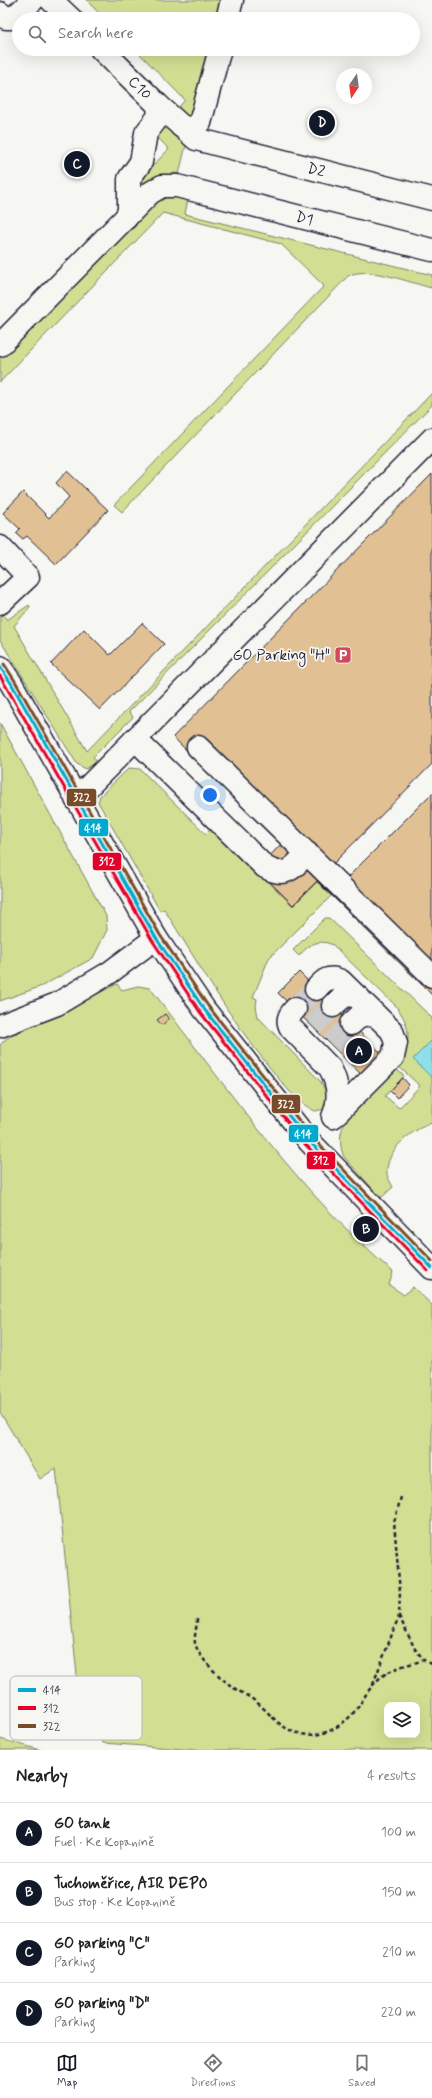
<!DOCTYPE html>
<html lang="en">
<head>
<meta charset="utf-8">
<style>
	:root { --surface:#fff; --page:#f6f6f6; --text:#222; --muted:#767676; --line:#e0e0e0; --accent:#111827 }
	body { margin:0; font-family:Mynerve,sans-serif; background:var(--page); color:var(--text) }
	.controls { position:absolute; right:12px; bottom:12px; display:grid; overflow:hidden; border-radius:8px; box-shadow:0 4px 16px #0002 }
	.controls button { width:36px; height:36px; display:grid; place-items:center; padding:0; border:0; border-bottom:1px solid var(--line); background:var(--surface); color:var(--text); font:20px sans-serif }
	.compass { position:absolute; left:336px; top:68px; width:36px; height:36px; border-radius:50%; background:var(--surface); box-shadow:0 4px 16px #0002; rotate:193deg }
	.you { position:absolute; left:210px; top:795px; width:14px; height:14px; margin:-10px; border:3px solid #fff; border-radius:50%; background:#1a73e8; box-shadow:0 0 0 6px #1a73e833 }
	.badge { display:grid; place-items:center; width:26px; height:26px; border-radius:50%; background:var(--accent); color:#fff; font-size:13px; font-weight:700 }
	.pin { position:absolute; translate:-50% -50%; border:2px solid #fff; box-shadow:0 1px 4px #0006 }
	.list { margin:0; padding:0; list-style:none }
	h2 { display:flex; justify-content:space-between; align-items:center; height:52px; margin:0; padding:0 16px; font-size:17px }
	h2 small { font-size:13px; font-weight:400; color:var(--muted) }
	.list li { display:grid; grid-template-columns:26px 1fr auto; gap:12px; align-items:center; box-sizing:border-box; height:60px; padding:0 16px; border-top:1px solid var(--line) }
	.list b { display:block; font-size:15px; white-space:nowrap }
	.list p { margin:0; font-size:13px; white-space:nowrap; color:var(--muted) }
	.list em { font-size:13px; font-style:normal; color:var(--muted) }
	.icon { flex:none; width:22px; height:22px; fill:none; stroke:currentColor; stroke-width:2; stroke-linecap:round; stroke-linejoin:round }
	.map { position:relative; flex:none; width:432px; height:1750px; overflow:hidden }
	.search { position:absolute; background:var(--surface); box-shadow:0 4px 16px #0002; left:12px; right:12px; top:12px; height:44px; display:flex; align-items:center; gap:10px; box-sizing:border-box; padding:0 14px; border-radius:22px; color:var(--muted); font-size:15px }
	.sheet { height:292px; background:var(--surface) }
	nav { display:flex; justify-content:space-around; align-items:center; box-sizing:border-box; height:56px; border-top:1px solid var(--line); background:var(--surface); font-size:11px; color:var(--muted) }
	nav a { display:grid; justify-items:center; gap:2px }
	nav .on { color:var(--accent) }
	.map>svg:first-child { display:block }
</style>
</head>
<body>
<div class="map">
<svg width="432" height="1750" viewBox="0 0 432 1750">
	<rect width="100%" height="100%" fill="#f6f6f2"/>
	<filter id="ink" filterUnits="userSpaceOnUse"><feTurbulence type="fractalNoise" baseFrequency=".025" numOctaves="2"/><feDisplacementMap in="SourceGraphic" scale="8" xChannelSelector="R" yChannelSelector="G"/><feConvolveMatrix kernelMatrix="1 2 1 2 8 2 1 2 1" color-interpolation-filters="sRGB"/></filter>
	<g filter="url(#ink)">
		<path fill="#d2df92" stroke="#7a8066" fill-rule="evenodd" d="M86,0H222L217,19H105Z
			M135,49H210L190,119L177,109L185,100Z
			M163,123L186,145L179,174L175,173L140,184L139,180L169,149L153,133Z
			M176,195L188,199L185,214L432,275V288C410,283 367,265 348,276L122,512L114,505L324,286L281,244L163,213L0,382V358L156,200Z
			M432,393V405L129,712L133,717L93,757L97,762L86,769L77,764L0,640V611L7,620L29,605L30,607L14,626L87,751Z
			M0,723L106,916L107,930L93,958L42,986L0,1001Z
			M129,768L140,769L206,834L213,827L293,906L317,882L331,896L269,958L253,997L257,999L256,1006L258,1017L321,1082L328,1096L324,1109L315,1111C296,1102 284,1085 271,1069C230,1019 198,963 164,909L160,911L98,802L100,796Z
			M325,918H329L432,1018V1040L413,1059L432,1078V1123C411,1130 385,1150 387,1175C388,1179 391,1183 393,1187L381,1198L344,1157C328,1120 370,1091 394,1067L404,1076L385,1096L399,1108L420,1086L396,1064C412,1043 412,1028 396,1006L333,945C318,938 308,945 299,956L293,950Z
			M117,984L122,990L138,986L150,988C225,1085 299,1193 393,1272L389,1285L404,1295L413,1287L432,1305V1750H197L103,1743L81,1715L56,1468L40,1479L0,1412V1045L7,1038ZM387,1705H417V1735H387Z
			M0,1739L41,1750H0Z"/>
		<path fill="#8edfe9" stroke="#6393a3" d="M432,1040V1078L413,1059Z"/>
		<path fill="#e1c194" stroke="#22223b" d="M67,471L108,510L56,564L27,536L23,539L16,533L20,529L3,513L23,492L49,518L69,497L56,483Z
			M432,474V764L334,863L348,877L432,793V995L317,881L293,905L173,786L267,859L281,844L173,737Z
			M142,623L164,644L100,710L51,664L84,629L110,655Z
			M299,972L388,1060L367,1080L278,993Z
			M165,1014L169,1019L162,1025L157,1020Z
			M403,1078L409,1085L397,1098L390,1091Z"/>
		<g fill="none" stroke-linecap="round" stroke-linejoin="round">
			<path stroke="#cccccd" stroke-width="22" stroke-dasharray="22 11" stroke-linecap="butt" d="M295,1009L316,989
				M313,1026L333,1006
				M331,1044L351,1024"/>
			<g stroke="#22223b" stroke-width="25">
				<g id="minor">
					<path d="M51,0L71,19"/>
					<path d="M0,13L6,18H13L33,0"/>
					<path d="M227,19L232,0"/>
					<path id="s1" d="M101,49L158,105L196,139L432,199"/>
					<path d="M181,126L191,129L200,123L220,49"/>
					<path d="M126,218L129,210V179L141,162L146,133L159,116L158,105"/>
					<path id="s2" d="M0,345L150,193L162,186H177L432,250"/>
					<path d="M0,547L28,577L0,603"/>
					<path d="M0,667L11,683L156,938L204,1009L309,1141L432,1268"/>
					<path d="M135,739L265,867C286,879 293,868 307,853"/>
					<path d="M198,747L432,976"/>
					<path d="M76,799L432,439"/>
					<path d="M333,1006C342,997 347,992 359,998"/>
					<path d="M295,1009C289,1015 286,1020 291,1028L330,1068C339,1085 340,1100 333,1117L393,1057L396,1043L392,1031L341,981C329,975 324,980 316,989"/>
					<path d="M351,1024L362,1014L376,1016"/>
					<path d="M0,1026L57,1004L109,973L156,938"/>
				</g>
			</g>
			<path stroke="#22223b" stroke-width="2.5" stroke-dasharray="4 3" stroke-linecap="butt" d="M399,1616L415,1649L424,1660
				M197,1619C197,1626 194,1636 195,1643C198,1658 224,1682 237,1690C246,1695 255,1700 262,1707C272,1716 279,1726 292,1731C317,1742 343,1728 358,1707C366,1695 373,1681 387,1673C398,1666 412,1664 424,1660L432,1665
				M373,1684L399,1616L400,1592L394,1522L401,1497"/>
			<use href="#minor" stroke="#f6f6f2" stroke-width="22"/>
			<g stroke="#f6f6f2" stroke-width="6">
				<path id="bus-1" d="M0,667L11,683L156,938L204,1009L309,1141L432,1268"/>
			</g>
			<g stroke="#f6f6f2" stroke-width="6">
				<path id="bus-2" d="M0,676L152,940L200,1012L305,1144L428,1271"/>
			</g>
			<g stroke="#f6f6f2" stroke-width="6">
				<path id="bus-3" d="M4,664L15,681L160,935L208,1006L313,1138L432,1261"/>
			</g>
			<use href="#bus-1" stroke="#00a9ce" stroke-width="3"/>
			<use href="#bus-2" stroke="#e4002b" stroke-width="3"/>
			<use href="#bus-3" stroke="#7a4b2a" stroke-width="3"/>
		</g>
	</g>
	<defs>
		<g id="parking-square" transform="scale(0.9)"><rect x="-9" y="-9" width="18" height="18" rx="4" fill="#d1495b" stroke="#f6f6f2"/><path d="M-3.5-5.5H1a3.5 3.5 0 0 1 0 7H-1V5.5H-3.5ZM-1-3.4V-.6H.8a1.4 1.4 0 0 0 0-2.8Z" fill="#fff"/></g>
	</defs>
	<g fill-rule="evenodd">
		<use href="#parking-square" x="343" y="655"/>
	</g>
	<g text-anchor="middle" stroke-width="3.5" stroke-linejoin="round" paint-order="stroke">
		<g font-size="15" fill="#22223b" stroke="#f6f6f2">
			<text dy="5" stroke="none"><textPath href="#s1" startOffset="55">C10</textPath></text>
			<text dy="5" stroke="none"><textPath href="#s1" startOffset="255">D2</textPath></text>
			<text dy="5" stroke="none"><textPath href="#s2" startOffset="374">D1</textPath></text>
		</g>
		<g font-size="15" fill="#22223b" stroke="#f6f6f2" text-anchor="end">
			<text x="330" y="660">GO Parking "H"</text>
		</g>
	</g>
	<rect x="10" y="1676" width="132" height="64" rx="6" fill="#f6f6f2" stroke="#b6b6bb" stroke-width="1"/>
	<rect x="18" y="1688" width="18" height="4" fill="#00a9ce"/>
	<rect x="18" y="1706" width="18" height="4" fill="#e4002b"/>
	<rect x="18" y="1724" width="18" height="4" fill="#7a4b2a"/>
	<g font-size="11" fill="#22223b">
		<text x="43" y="1694">414</text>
		<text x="43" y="1712">312</text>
		<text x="43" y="1730">322</text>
	</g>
	<g stroke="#f6f6f2" stroke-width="1.5">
		<rect x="66" y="788" width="31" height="19" rx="4" fill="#7a4b2a"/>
		<rect x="78" y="818" width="31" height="19" rx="4" fill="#00a9ce"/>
		<rect x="92" y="852" width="30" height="19" rx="4" fill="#e4002b"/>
		<rect x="271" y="1094" width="30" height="20" rx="4" fill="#7a4b2a"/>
		<rect x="288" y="1124" width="31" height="19" rx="4" fill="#00a9ce"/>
		<rect x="306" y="1151" width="30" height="19" rx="4" fill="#e4002b"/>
	</g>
	<g font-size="11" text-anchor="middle" font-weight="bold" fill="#fff">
		<text x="82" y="801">322</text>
		<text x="93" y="832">414</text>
		<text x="107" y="865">312</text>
		<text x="286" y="1108">322</text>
		<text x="303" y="1138">414</text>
		<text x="321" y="1164">312</text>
	</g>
</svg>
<div class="controls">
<button><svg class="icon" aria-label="layers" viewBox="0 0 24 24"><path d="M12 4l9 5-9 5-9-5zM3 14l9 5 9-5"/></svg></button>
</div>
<svg class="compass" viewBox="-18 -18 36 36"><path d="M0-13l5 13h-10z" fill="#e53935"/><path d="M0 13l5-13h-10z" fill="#767676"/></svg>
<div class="you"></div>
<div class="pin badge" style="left:359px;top:1051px">A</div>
<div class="pin badge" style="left:366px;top:1229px">B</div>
<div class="pin badge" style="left:77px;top:164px">C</div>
<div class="pin badge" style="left:322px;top:123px">D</div>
<div class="search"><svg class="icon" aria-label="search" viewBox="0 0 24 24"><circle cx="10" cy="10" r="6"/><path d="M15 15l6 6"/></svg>Search here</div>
</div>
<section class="sheet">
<h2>Nearby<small>4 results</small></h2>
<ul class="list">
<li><span class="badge">A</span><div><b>GO tank</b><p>Fuel · Ke Kopanině</p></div><em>100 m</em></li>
<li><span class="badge">B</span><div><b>Tuchoměřice, AIR DEPO</b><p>Bus stop · Ke Kopanině</p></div><em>150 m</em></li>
<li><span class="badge">C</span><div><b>GO parking &quot;C&quot;</b><p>Parking</p></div><em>210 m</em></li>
<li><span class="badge">D</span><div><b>GO parking &quot;D&quot;</b><p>Parking</p></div><em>220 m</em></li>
</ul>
</section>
<nav>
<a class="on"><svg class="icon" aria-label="map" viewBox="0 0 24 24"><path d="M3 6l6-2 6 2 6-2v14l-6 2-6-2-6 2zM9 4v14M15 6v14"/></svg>Map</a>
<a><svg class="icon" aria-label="directions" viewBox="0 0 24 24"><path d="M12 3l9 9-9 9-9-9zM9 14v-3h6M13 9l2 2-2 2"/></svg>Directions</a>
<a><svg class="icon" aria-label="saved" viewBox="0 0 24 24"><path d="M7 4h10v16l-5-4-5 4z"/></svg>Saved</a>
</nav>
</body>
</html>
